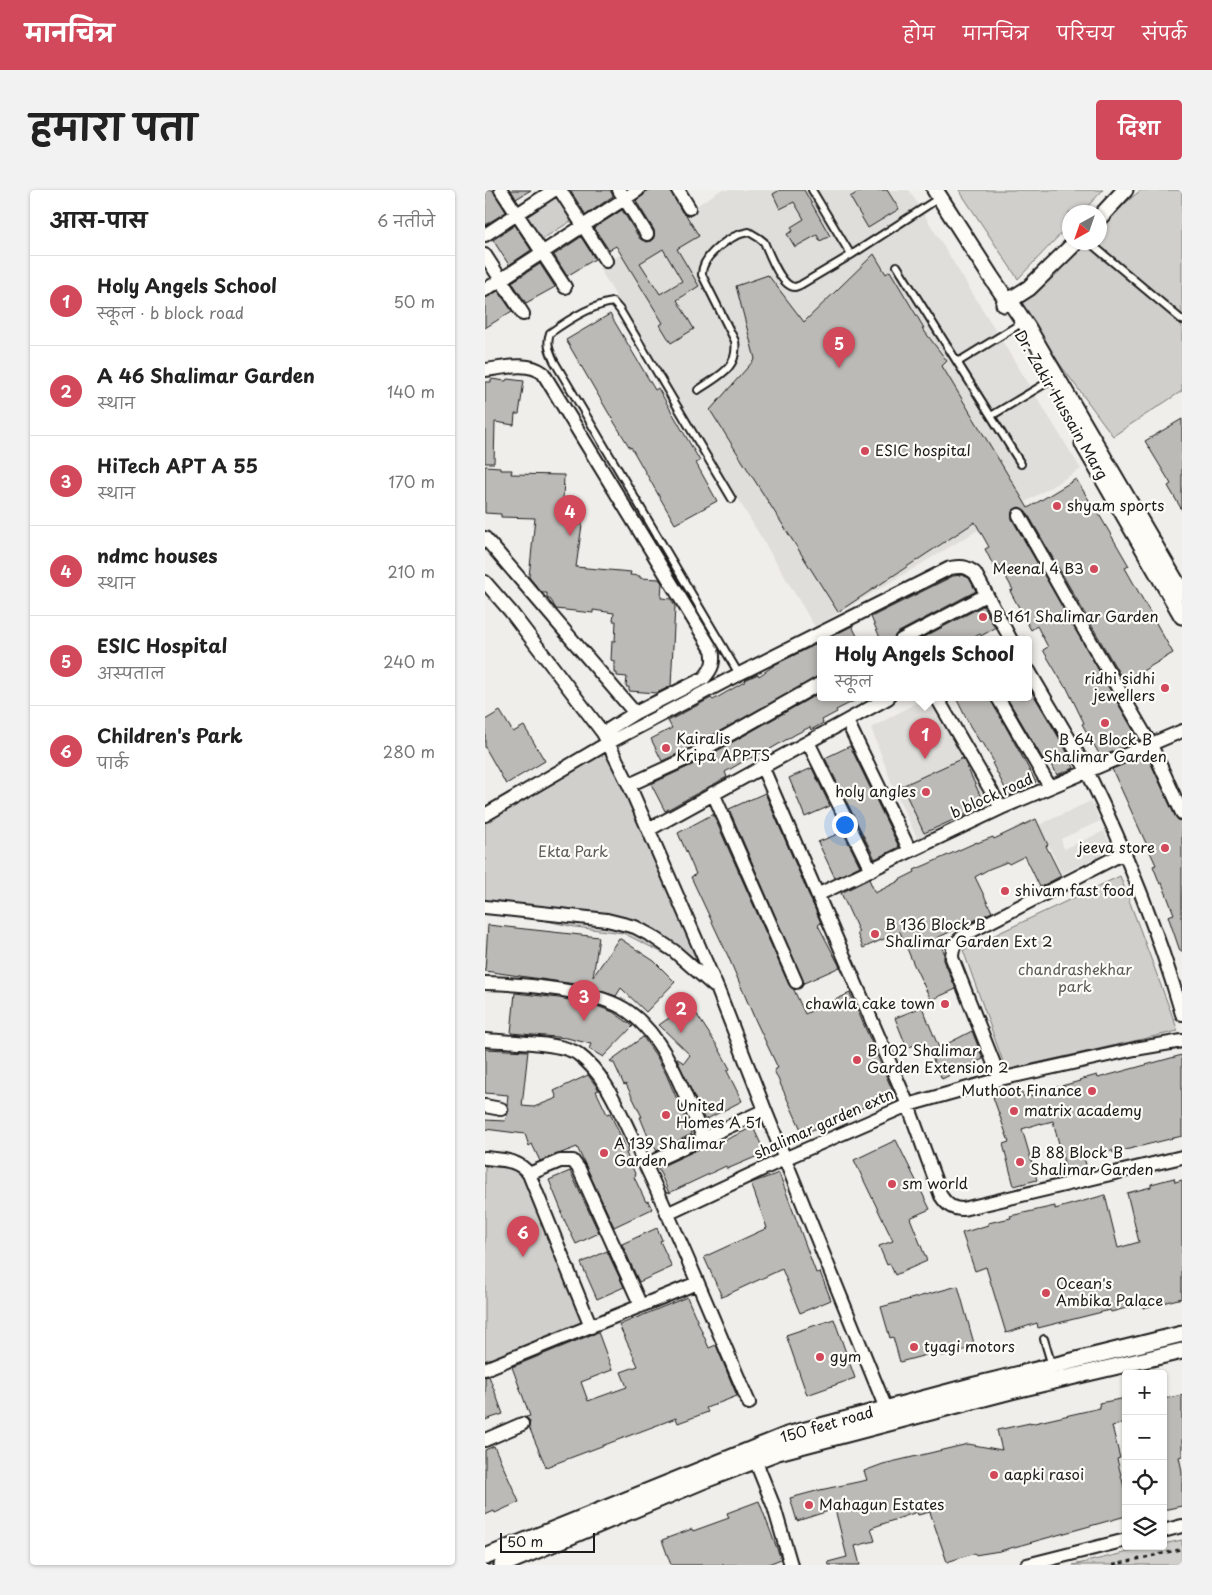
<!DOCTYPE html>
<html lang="hi">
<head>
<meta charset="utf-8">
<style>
	:root { --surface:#fff; --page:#f2f2f2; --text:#222; --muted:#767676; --line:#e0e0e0; --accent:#d1495b }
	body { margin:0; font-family:"Playpen Sans","Playpen Sans Deva",sans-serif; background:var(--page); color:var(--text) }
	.controls { position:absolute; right:15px; bottom:15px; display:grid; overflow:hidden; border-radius:5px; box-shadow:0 1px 4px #0004 }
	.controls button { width:45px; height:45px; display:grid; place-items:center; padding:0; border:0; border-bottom:1px solid var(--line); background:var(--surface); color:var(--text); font:25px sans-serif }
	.compass { position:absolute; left:577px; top:15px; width:45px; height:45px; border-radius:50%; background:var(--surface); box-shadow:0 1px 4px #0004; rotate:220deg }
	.scale { position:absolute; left:15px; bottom:12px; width:95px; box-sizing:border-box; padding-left:5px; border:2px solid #1c1c1c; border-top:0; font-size:14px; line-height:18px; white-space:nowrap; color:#1c1c1c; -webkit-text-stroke:4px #fdfcf7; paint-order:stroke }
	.you { position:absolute; left:359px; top:634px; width:18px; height:18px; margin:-12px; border:4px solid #fff; border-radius:50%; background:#1a73e8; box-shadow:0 0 0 8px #1a73e833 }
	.badge { display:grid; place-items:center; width:32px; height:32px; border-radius:50%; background:var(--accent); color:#fff; font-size:16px; font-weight:700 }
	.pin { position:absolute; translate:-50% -41px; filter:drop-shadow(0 1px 2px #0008) }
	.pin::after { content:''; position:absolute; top:26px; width:18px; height:15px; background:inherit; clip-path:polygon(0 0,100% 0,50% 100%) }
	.popup { position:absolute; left:332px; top:446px; width:215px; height:65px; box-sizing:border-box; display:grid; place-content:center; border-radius:5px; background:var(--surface); filter:drop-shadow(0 1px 4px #0005); font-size:16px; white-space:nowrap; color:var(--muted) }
	.popup b { font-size:19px; color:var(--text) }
	.popup::after { content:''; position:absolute; left:50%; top:100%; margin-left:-10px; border:10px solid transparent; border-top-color:var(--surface) }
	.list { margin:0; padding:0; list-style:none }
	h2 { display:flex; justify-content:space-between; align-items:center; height:65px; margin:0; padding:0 20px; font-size:21px }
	h2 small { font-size:16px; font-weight:400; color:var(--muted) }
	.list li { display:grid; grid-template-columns:32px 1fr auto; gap:15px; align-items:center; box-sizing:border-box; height:90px; padding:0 20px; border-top:1px solid var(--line) }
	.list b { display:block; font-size:19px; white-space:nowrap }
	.list p { margin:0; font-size:16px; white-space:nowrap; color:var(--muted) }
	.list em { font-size:16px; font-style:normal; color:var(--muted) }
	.icon { flex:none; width:28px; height:28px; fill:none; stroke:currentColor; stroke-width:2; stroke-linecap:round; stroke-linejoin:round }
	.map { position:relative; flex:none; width:697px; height:1375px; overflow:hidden; border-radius:5px }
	header { display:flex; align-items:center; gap:30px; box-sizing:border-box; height:70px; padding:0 25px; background:var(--accent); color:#fff }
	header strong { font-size:24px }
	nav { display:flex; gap:28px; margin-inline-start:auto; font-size:18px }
	.intro { display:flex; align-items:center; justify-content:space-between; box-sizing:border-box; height:120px; padding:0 30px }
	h1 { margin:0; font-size:35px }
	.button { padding:12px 22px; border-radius:5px; background:var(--accent); color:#fff; font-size:18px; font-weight:700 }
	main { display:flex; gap:30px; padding:0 30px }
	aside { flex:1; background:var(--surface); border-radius:5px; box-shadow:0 1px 4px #0004 }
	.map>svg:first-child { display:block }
</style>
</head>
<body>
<header>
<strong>मानचित्र</strong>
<nav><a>होम</a><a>मानचित्र</a><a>परिचय</a><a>संपर्क</a></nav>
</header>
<div class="intro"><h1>हमारा पता</h1><a class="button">दिशा</a></div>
<main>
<aside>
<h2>आस-पास<small>6 नतीजे</small></h2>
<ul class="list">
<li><span class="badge">1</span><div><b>Holy Angels School</b><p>स्कूल · b block road</p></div><em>50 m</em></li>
<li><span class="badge">2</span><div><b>A 46 Shalimar Garden</b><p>स्थान</p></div><em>140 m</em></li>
<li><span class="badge">3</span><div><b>HiTech APT A 55</b><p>स्थान</p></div><em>170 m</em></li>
<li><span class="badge">4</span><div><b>ndmc houses</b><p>स्थान</p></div><em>210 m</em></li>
<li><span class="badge">5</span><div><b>ESIC Hospital</b><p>अस्पताल</p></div><em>240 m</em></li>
<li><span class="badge">6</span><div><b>Children's Park</b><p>पार्क</p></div><em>280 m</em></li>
</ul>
</aside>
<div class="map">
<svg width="697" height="1375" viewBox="0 0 697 1375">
	<rect width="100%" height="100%" fill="#f0eeea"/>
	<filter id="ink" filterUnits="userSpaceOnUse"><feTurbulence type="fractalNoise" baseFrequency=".02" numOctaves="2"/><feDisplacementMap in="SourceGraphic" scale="10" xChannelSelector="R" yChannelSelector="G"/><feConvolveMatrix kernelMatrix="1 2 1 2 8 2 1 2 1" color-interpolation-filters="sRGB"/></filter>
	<g filter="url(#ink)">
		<path fill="#e0deda" d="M236,0H424L596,279L330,437L114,78Z
			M440,508H451L505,615L433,650L409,599L386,538Z
			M606,611L615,631L576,649L579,659L619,641L628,660L577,684L554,635Z"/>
		<path fill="#d0cfcc" stroke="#767674" d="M474,0H618L597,22H584V35L533,89Z
			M656,0H697V201L628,246L543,131L530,103L592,53L614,52L615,34Z
			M68,2L86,31L54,51L36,23Z
			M123,556L220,784L138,743L90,737L0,718V630Z
			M635,686L693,841L521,880L478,760Z
			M0,976L39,980L106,1137L0,1179Z
			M697,1350V1375H588L669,1356H678V1354Z"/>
		<path fill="#bbbab6" stroke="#1c1c1c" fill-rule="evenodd" d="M0,0H8L21,22L0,35Z
			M26,0H46L31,9Z
			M85,0H125L128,6L101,25Z
			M163,0H185L197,22L201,25L214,46L192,59L214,96L192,110L209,139L186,153L175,135L178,133L131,56L124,60L109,38L137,20L155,49L162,52L167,51L169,47V40L151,11ZM178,59L197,91L175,104L155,73Z
			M295,0H319L345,46L335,51L332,45L310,57L302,44L308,41L306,37L319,29L309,12L295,19L288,4Z
			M377,0H402L414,19L383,38L365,7Z
			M30,35L46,60L24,75L8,50Z
			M96,47L110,69L82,86L69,65Z
			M389,64L401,84L405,81L439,138H437L462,171L457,176L543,318L591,289L607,315L608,314L644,376L640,378L688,463L639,492L541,321L534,317L527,321V329L654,550L616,567L597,534L599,533L581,496L580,497L558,460L563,457L552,436L546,440L525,401L528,400L514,374L509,377L500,359L504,357L490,332L353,422L225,220L270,169L251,96L283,85L319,132Z
			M55,74L70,97L41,113L27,92Z
			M13,101L27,121L0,138V108Z
			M125,124L170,200L173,198L192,231L215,271L211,273L232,311L190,334L146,257L145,258L123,222L81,150Z
			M6,189L21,191L22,189L39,191L34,224H30L29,235L10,232L9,273H0V192H6Z
			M697,229V320L683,296L686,294L660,251Z
			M0,276L15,277V280H27L26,284L79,285L78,311L100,314L91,377L146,382L145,385L155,386V388L174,389L177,393L176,408L186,409L190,416L186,496L172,503L144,501V497H141L142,487L132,486V483H129V471L126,470L127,451H130L131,431H128L129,423L108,420V423L71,419L66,410L62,408V403H57L44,387L50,328L16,327V324L0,323Z
			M477,385L484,388L491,401L412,443L408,450H396L386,427L468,386Z
			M498,416L510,438L496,446L495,444L484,450H433Z
			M367,436L374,450H339Z
			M336,452V485L199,561L177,571L166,549L187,538L183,531L226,508L228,510L261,491L260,490L273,484L274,486L291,474Z
			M544,497L580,558L589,578L572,585L564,568L559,571L522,508H544Z
			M336,502V508H375L351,520L352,522L337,530L338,533L326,540L325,537L311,544L282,561L281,560L267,568L266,567L240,582L242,587L180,621L166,594L207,575Z
			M471,508H505L551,592L524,606L507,573L509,572L497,551L495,552L485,536Z
			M15,521L28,542L39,536L60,571L21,594L0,557V530Z
			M365,556L414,657L390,669L340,568Z
			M662,565L690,626L693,630L697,631V761H695L683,726L689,724L677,693L675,694L668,676L671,675L627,579Z
			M478,568L500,616L439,643L417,596Z
			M327,578L345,616L320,627L304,588Z
			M280,603L336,733L333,735L355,777L319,793L244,619Z
			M228,624L304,795L309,800L320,824L365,803L409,904L318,944L289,880L293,878L269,827L243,766L206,687L211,684L193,643Z
			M551,629L563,655L561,656L576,686L555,697L540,666L524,674L522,672L504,679L490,687L507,722L452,748L459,762V771L471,799L446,810L429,775L415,742L378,758L372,743L374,742L356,703L384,689L390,703L414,691V690L430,682L429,680L443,674L492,652V653L508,647L509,649Z
			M358,642L375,676L350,688L333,652Z
			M3,735L114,747L108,787L134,748L169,771L190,792L161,822L136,798L131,806L97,795L0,781Z
			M30,803L74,808L112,816L128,822L148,836L118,867L104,859L106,854L82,848L26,843Z
			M201,816L205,821L208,819L233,857L245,879L242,881L257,911L220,930L191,868L199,873L205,865L174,835Z
			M437,817L454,858L487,841L498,869L457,889L439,851L422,858L410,828Z
			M158,847L172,867L181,884L207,944L172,961L162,944L155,927H157L141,894L139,895L129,873L125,871Z
			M0,859L43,861L37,916L49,917L72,908L69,901L103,885L114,900L111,901L122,924L125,923L143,962L141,963L151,986L149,987L161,1012L163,1011L167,1019L129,1037L92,957L55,971L47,954L44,956L40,944L0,939V930L20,931L24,920L22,914L23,905L0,903Z
			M697,865V946L628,963L627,960L599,967L602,979L582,984L568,931L556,934V933L537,939L552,990L529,996L518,954L524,952L508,907L536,902L539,907L562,903L561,900L595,891L594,890L612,885L613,888Z
			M268,937L280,963L242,979L241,976L184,1003L173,978L227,953L228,956Z
			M411,950L445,1019L425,1028L442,1071L410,1085L405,1074L402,1075L394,1056L408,1051L369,970Z
			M85,981L114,1043L91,1054L76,1023L77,1022L64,990Z
			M294,983L331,1083L335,1082L346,1110L315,1123L297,1079L237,1107L219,1067L282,1038L266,993Z
			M689,988L690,992L697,990V1108L658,1118L657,1114L626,1122L625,1120L553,1138L552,1133L521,1143L501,1077L490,1081L477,1043L503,1035V1033L526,1028L525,1026L570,1016V1019L620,1005L633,1058L654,1052L642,1003L666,997V994Z
			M172,1038L177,1050L175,1051L187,1077L154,1092L137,1054Z
			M122,1061L139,1097L112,1109L96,1073Z
			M473,1096L490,1157L457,1166L456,1161L415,1172L408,1147L405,1148L396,1117Z
			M202,1107L224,1158L231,1155L252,1206L221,1218L223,1222L193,1233L191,1228L61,1277L44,1237L45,1231L41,1227L45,1226L27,1177L113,1142L127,1180L96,1192L103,1211L142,1197L136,1182L153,1176L134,1135Z
			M349,1129L370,1188L322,1205L301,1145Z
			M4,1186L18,1224L0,1230V1187Z
			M697,1205V1266L694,1267L697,1281V1316L678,1320V1209Z
			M641,1208V1233L627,1236L635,1268L632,1269L641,1305V1326L515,1361L490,1365V1363L462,1372L445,1322L433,1325L432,1322L386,1338L390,1351L370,1356L375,1375H344L343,1372L362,1367L350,1319L312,1331L305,1308L335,1300L382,1290L379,1281L398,1274L483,1254L517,1260L512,1240L545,1233V1234L615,1218L614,1213Z
			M9,1256L34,1312L10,1323L9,1321L0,1325V1260Z
			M274,1311L296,1369L281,1375H186L177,1350L207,1339L208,1341L244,1328L242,1323Z"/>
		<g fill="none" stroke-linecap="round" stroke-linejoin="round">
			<g stroke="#1c1c1c" stroke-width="10">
				<path id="service" d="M327,0L366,65
					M604,52L697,130
					M412,76L536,274
					M473,172L538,132
					M213,200C233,186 254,179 250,151L217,85C216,66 246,44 264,42L274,48L279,52C284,63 296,97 310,97C310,97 316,95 317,94L366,65L454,8
					M506,226L563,192
					M247,309L135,120L128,112C106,115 83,130 65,143C61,154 65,162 69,171L254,484
					M559,1149L567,1176"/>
			</g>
			<g stroke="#1c1c1c" stroke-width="16">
				<path id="minor" d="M16,0L80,97
					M75,0L121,71
					M134,0L162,44
					M193,0L204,18
					M0,45L69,0
					M0,65L38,124
					M0,100L153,0
					M0,180C18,178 43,171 58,183L227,460C230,472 227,479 219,488L150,523L118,543
					M534,325L591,426L666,555L697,623
					M0,348L150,523
					M0,392L26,422L118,543L144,595L233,800L280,920L404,1226
					M416,450L501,405
					M544,481C563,515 585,548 603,583C641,661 673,741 697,824
					M452,508L516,618
					M513,508L565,597
					M362,531L425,661
					M323,552L386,680
					M277,576L423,915L456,1006C462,1015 467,1019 478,1019L697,967
					M144,595L203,568L336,493
					M228,603L311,792
					M0,625L123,553L254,484L465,378C476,376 481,376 490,383L526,450
					M165,639L403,508
					M332,705L516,618L697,541
					M0,717L122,730L150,737L167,746L189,761L229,796
					M0,793C37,794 115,800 144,822C182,849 200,907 219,949
					M0,850C22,852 76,852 93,864C121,885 133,919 148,949C190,1035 226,1125 264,1213
					M515,889L467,768C467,754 473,750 483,743L639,663
					M0,916L16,919
					M0,968C17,970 33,969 44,984L106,1137
					M160,975L280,920
					M44,984L75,971H88L94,979L156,1116
					M182,1024L299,969L423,915L515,889L650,859L697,851
					M0,1179L212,1093
					M0,1250L37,1234
					M267,1262L289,1317L306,1375
					M678,1341L697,1336
					M542,1375L641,1350"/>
			</g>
			<g stroke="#1c1c1c" stroke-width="19">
				<path id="tertiary" d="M450,0L506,87L519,106L525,111L543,138L697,402
					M614,28L640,0
					M519,114L544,98L591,52
					M598,254L697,426
					M0,1367L302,1245L486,1196L697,1144
					M17,1375L215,1292L293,1262L526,1201L697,1161"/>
			</g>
			<path stroke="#1c1c1c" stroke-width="2.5" stroke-dasharray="4 4" stroke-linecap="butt" d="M628,1375L697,1359"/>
			<use href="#service" stroke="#fdfcf7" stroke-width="6"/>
			<use href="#minor" stroke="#fdfcf7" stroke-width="12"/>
			<use href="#tertiary" stroke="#fdfcf7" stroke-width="15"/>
		</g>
	</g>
	<g fill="#d1495b" stroke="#fdfcf7" stroke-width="2">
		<circle cx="380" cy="261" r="5"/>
		<circle cx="572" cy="316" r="5"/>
		<circle cx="609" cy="379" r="5"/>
		<circle cx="498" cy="427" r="5"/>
		<circle cx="680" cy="498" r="5"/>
		<circle cx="620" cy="533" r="5"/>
		<circle cx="181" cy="558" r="5"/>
		<circle cx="441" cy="602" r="5"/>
		<circle cx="680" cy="658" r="5"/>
		<circle cx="520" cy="701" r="5"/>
		<circle cx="390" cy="744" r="5"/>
		<circle cx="460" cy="814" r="5"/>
		<circle cx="372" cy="870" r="5"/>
		<circle cx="607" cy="901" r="5"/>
		<circle cx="529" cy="921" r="5"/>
		<circle cx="181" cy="925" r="5"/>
		<circle cx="119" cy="963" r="5"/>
		<circle cx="535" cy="972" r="5"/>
		<circle cx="407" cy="994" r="5"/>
		<circle cx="561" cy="1103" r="5"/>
		<circle cx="429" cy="1157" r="5"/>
		<circle cx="335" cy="1167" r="5"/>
		<circle cx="509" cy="1285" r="5"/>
		<circle cx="324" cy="1315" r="5"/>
	</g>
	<g text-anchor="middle" stroke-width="4.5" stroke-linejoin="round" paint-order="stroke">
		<g font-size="15" fill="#1c1c1c" stroke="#fdfcf7">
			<text transform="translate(576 215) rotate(60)" y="5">Dr. Zakir Hussain Marg</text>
			<text transform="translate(507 606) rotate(-24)" y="5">b block road</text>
			<text transform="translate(339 934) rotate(-24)" y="5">shalimar garden extn</text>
			<text transform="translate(342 1235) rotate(-16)" y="5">150 feet road</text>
		</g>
		<g font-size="15" fill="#1c1c1c" stroke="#fdfcf7" text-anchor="start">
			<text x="390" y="266">ESIC hospital</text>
			<text x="582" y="321">shyam sports</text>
			<text x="599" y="384" text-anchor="end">Meenal 4 B3</text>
			<text x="508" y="432">B 161 Shalimar Garden</text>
			<text x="670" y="494" text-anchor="end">ridhi sidhi<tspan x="670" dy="17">jewellers</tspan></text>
			<text x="191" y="554">Kairalis<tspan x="191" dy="17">Kripa APPTS</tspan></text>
			<text x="620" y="555" text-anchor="middle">B 64 Block B<tspan x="620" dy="17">Shalimar Garden</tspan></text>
			<text x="431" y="607" text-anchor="end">holy angles</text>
			<text x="670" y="663" text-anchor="end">jeeva store</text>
			<text x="530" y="706">shivam fast food</text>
			<text x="400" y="740">B 136 Block B<tspan x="400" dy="17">Shalimar Garden Ext 2</tspan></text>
			<text x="450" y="819" text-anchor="end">chawla cake town</text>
			<text x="382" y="866">B 102 Shalimar<tspan x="382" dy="17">Garden Extension 2</tspan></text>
			<text x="597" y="906" text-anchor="end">Muthoot Finance</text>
			<text x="191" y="921">United<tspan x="191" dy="17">Homes A 51</tspan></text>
			<text x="539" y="926">matrix academy</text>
			<text x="129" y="959">A 139 Shalimar<tspan x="129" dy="17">Garden</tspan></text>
			<text x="545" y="968">B 88 Block B<tspan x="545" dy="17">Shalimar Garden</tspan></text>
			<text x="417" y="999">sm world</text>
			<text x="571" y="1099">Ocean's<tspan x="571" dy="17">Ambika Palace</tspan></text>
			<text x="439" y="1162">tyagi motors</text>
			<text x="345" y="1172">gym</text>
			<text x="519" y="1290">aapki rasoi</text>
			<text x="334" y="1320">Mahagun Estates</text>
		</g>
		<g font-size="15" fill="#5b5b5a" stroke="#fdfcf7">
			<text x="88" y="667">Ekta Park</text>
			<text x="590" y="785">chandrashekhar<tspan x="590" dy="17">park</tspan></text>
		</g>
	</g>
</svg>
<div class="controls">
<button>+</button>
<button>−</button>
<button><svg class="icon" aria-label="locate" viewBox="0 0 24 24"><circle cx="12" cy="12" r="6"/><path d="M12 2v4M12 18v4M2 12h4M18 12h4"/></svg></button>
<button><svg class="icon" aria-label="layers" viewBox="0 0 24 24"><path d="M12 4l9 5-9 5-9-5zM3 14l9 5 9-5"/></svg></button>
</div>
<svg class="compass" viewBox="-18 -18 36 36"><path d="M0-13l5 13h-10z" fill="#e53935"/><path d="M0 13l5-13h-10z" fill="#767676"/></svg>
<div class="scale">50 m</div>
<div class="you"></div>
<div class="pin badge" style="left:440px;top:569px">1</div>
<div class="popup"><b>Holy Angels School</b>स्कूल</div>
<div class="pin badge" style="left:196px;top:843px">2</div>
<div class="pin badge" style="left:99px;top:831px">3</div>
<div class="pin badge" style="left:85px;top:346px">4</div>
<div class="pin badge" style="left:354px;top:178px">5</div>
<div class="pin badge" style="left:38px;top:1067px">6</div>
</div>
</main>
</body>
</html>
